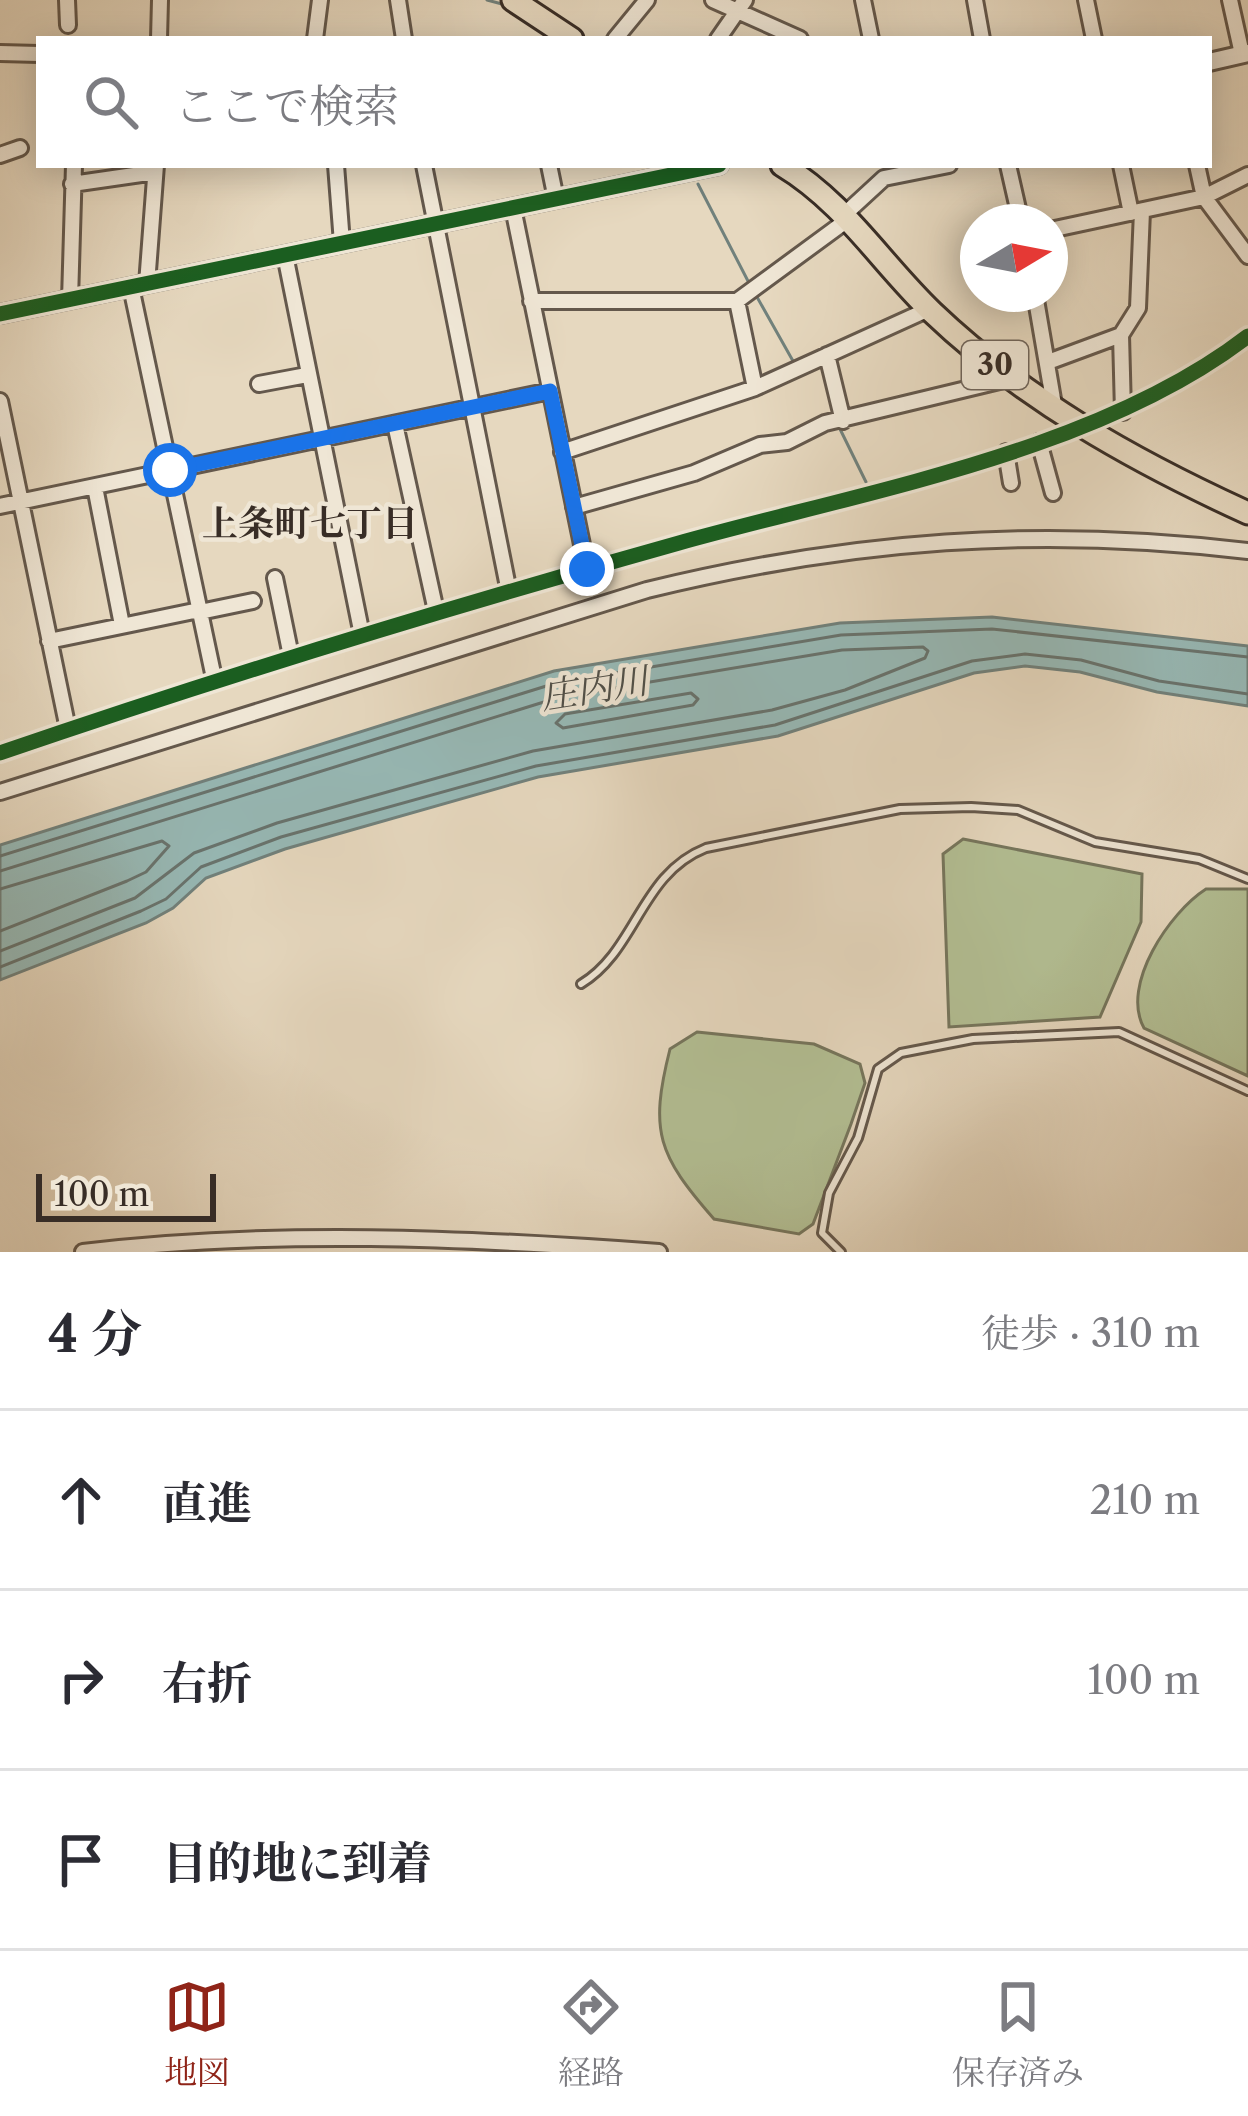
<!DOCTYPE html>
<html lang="ja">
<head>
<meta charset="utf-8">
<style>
	:root { --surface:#fff; --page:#f2f2f3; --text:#2b2b33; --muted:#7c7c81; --line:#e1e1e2; --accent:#8f2418 }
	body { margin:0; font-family:"Libre Caslon Text","Noto Serif JP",serif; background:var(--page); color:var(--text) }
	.compass { position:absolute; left:960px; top:204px; width:108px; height:108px; border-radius:50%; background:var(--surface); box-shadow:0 6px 30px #0003; rotate:80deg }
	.scale { position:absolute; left:36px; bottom:30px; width:180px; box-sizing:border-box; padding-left:12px; border:6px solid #382d26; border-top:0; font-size:33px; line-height:42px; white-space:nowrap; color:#382d26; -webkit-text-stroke:9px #efe6d5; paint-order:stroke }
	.stop { position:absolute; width:36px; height:36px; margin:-27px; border:9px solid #1a73e8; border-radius:50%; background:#fff }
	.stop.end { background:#1a73e8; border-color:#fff; box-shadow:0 3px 12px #0008 }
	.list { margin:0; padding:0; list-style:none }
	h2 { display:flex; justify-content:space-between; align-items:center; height:156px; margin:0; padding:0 48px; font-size:51px }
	h2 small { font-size:39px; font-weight:400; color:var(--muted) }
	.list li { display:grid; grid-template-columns:78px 1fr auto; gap:36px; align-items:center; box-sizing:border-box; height:180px; padding:0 48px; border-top:3px solid var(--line) }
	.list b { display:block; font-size:45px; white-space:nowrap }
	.list em { font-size:39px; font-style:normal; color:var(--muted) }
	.icon { flex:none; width:66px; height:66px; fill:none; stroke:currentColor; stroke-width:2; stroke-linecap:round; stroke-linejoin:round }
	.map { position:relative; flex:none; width:1248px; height:1252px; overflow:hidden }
	.search { position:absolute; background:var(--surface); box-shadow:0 6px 30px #0003; left:36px; right:36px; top:36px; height:132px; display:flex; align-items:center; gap:30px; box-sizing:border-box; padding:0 42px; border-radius:0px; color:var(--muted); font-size:45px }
	.sheet { height:696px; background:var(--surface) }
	nav { display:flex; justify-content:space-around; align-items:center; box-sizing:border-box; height:168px; border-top:3px solid var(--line); background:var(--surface); font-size:33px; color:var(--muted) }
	nav a { display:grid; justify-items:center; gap:6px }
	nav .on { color:var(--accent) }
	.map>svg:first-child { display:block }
</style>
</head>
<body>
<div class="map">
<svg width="1248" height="1252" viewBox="0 0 1248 1252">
	<rect width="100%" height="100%" fill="#e6d8bf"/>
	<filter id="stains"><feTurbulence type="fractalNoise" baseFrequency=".00167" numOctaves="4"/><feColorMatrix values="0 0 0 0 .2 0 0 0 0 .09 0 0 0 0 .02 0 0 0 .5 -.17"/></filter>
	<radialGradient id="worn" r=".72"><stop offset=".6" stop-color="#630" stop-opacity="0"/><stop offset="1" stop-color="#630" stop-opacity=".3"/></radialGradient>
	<path fill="#b3bf94" stroke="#76765d" stroke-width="3" d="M963,839L1142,874L1141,922L1100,1017L949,1027L943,854Z
		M1206,889H1248V1076L1144,1028C1120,985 1170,912 1206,889Z
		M697,1032L814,1044L860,1064L865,1083L851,1124L813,1224L799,1234L714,1219C658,1155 649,1132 670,1049Z"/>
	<path fill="#97b9b6" stroke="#71817c" stroke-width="3" d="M992,617L1248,646V706L1157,692L1080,672L1025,666L974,673L778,736L538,777L285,849L206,878L173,908L146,923L0,980V845L554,671L840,623Z"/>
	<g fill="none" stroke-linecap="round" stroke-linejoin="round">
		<path stroke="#68736e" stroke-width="3" d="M691,693L698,699L693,705L563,728L556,723L565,714Z
			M0,856L556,683L841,635L992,629L1248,657
			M0,871L560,697L842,650L923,647L928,651L925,658L845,690L772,710L533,751L277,823L194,853L135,898L0,951
			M0,889L162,841L169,846L146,872L127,881L0,931
			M0,967L141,911L166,899L201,867L281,837L536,766L775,725L972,661L1025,654L1081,660L1159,681L1248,694"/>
		<path stroke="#71817c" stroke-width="3" d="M487,0L502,4
			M698,184L749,283
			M757,297L793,361
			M840,429L866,482"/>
		<g stroke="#64584c" stroke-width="12">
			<path id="service" d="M581,984C637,950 640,874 706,848L900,809L971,807L1018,810L1095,842L1199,859L1248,879
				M841,1252L822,1233L829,1193L858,1138L878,1069L901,1053L973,1039L1119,1032L1248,1091"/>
		</g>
		<g stroke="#64584c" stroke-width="20">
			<path id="minor" d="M67,0L68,25
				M398,0L404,39
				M713,0L800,39
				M863,0L871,39
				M975,0L982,39
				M1086,0L1094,39
				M1230,0L1242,54
				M159,39L160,0
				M315,39L320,0
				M615,39L647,0
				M718,39L745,0
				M0,53L39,54
				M0,155L20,148
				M336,165L342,243
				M424,165L509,592
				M549,165L556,199
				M1008,165L1021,222
				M1121,165L1131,213
				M1197,165L1204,197L1248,256
				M72,184L155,172
				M513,208L587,569
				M846,213L884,178L949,165
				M1050,230L1204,197L1248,175
				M285,255L362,635
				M147,284L156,165
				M131,287L214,678
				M1035,294L1054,405
				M70,300L74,165
				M531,301H737L850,218
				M737,301L755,388
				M1121,335L1123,412
				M827,355L843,421
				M1048,362L1121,335L1138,308L1142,211
				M259,384L307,375
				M0,401L68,729
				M395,424L436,611
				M1039,442L1053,493
				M562,452L755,388L929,309
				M1006,452L1011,483
				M95,487L122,625
				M0,506L550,391
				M574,507L694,473L760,445L787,442L825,423L1012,378
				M275,578L291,656
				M200,612L253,601
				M49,641L199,610
				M0,753C224,676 450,607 679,543C861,492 1098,452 1248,336
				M0,792L647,590C852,540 1038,526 1248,551
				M83,1252C275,1229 466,1238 659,1252"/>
		</g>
		<g stroke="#64584c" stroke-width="22">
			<path id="tertiary" d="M1209,62L1248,53
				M0,314L719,165"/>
		</g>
		<g stroke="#382d26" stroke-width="27">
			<path id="primary" d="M513,0L572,39
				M782,165C845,203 880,262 932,312C1023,399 1134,461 1248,513"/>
		</g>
		<use href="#service" stroke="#efe6d5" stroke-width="6"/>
		<use href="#minor" stroke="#efe6d5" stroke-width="14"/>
		<use href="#tertiary" stroke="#efe6d5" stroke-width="16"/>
		<use href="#primary" stroke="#e6d8bf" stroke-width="21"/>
		<g stroke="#efe6d5" stroke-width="22">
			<path id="cycleway" d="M0,314L719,165
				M0,753C224,676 450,607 679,543C861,492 1098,452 1248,336"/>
		</g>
		<use href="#cycleway" stroke="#1b5e20" stroke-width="15"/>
	</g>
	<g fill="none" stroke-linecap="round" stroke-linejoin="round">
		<path stroke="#1a73e8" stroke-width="15" d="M170,470L550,391L587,569"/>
	</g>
	<g text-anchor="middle" stroke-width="9" stroke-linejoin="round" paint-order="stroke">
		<rect fill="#efe6d5" stroke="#6f645a" stroke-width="3" x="962" y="341" width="66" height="48" rx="9"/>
		<g font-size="30" font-weight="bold" fill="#382d26">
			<text x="995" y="375">30</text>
		</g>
		<g font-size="36" font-weight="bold" fill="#382d26" stroke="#efe6d5">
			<text x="310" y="536">上条町七丁目</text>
		</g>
		<g font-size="36" font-style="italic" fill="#50504a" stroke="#efe6d5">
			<text transform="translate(594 688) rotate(-9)" y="13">庄内川</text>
		</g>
	</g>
	<rect width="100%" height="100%" filter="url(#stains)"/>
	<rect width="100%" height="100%" fill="url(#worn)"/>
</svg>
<svg class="compass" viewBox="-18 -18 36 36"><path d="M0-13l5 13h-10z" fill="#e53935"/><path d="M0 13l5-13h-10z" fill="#7c7c81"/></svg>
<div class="scale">100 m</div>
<div class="stop" style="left:170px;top:470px"></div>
<div class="stop end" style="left:587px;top:569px"></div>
<div class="search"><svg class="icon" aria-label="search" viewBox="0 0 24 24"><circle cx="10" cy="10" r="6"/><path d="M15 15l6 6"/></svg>ここで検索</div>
</div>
<section class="sheet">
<h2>4 分<small>徒歩 · 310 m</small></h2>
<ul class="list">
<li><svg class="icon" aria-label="ahead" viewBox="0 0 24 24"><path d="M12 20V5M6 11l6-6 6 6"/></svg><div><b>直進</b></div><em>210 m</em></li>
<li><svg class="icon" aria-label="right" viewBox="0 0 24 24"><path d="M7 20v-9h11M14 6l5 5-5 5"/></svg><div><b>右折</b></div><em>100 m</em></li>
<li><svg class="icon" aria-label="arrive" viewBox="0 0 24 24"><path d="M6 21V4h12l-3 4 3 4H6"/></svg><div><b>目的地に到着</b></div></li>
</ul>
</section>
<nav>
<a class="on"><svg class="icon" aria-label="map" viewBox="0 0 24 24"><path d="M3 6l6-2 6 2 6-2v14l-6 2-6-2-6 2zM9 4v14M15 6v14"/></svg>地図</a>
<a><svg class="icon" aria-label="directions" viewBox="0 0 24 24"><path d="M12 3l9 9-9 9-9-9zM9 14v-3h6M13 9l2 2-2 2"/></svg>経路</a>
<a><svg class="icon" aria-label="saved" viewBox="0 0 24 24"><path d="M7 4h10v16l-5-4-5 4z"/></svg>保存済み</a>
</nav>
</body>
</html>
